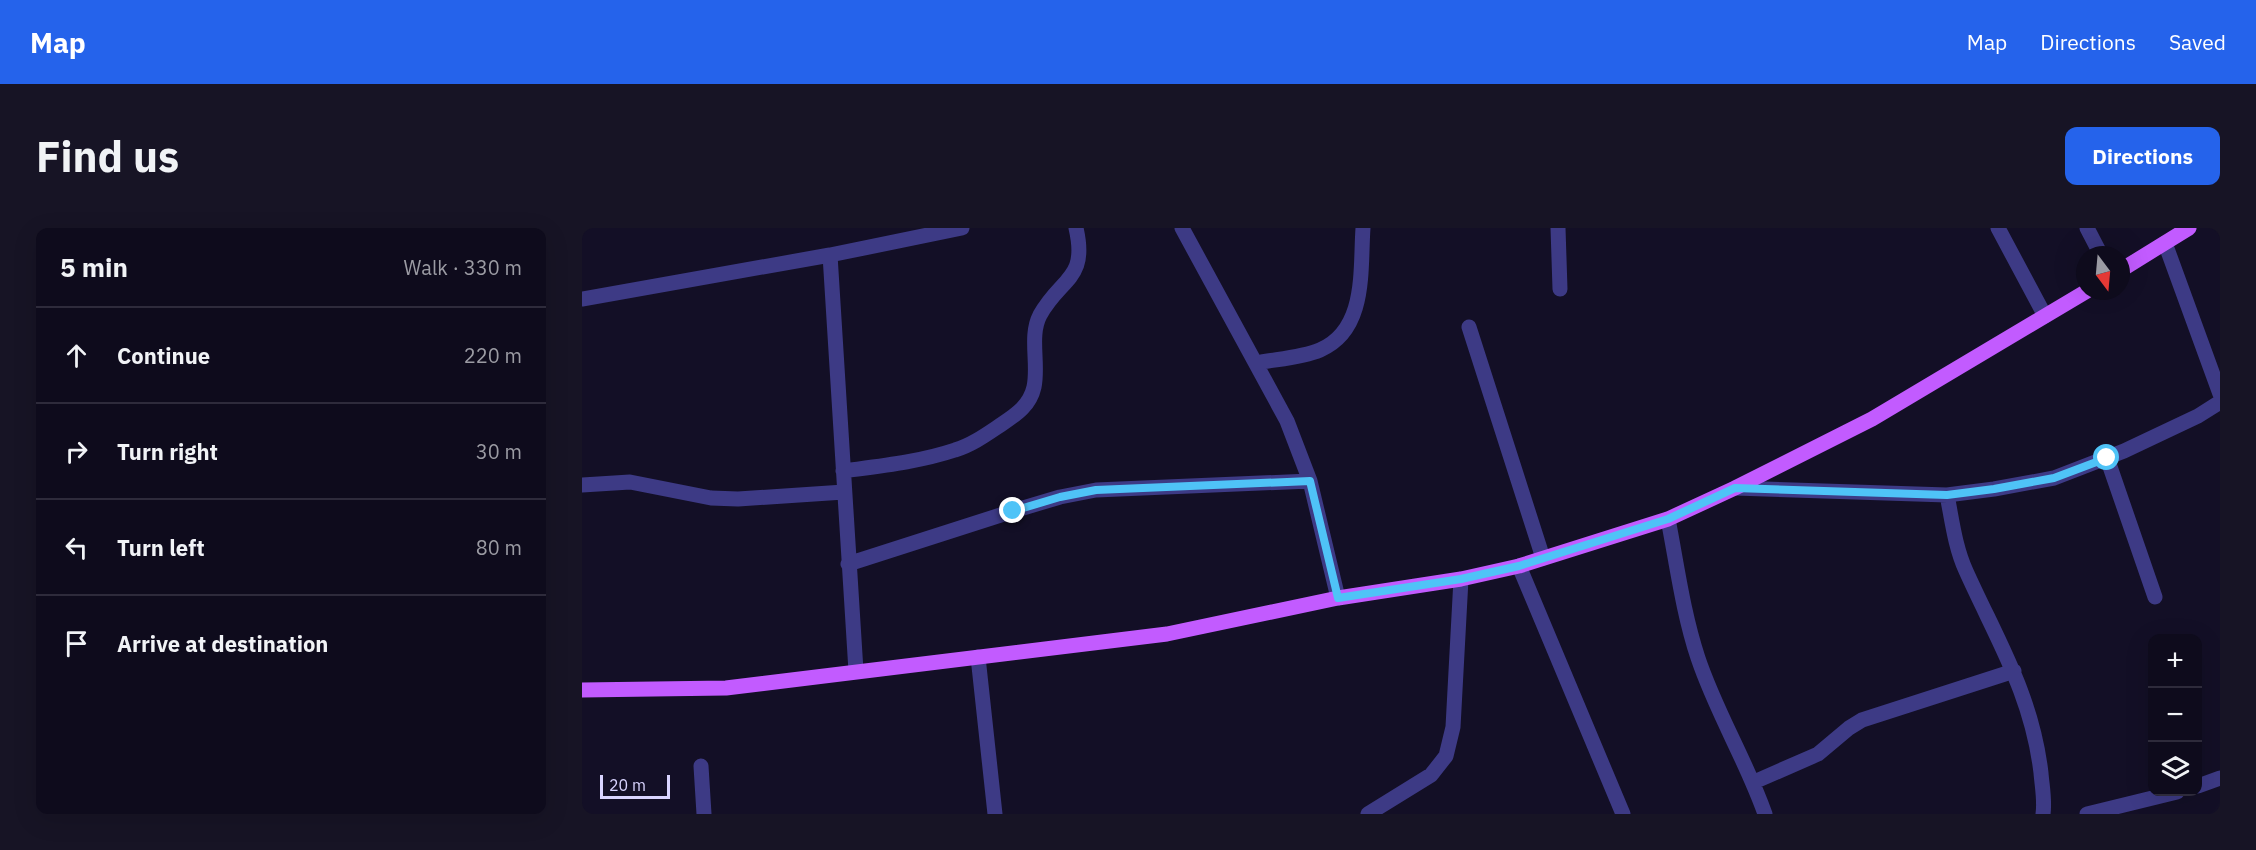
<!DOCTYPE html>
<html lang="en">
<head>
<meta charset="utf-8">
<style>
	:root { --surface:#0e0b1c; --page:#171425; --text:#f1f3f6; --muted:#9b9ba3; --line:#2e2b3b; --accent:#2563eb }
	body { margin:0; font-family:"IBM Plex Sans",sans-serif; background:var(--page); color:var(--text) }
	.controls { position:absolute; right:18px; bottom:18px; display:grid; overflow:hidden; border-radius:12px; box-shadow:0 6px 24px #0002 }
	.controls button { width:54px; height:54px; display:grid; place-items:center; padding:0; border:0; border-bottom:2px solid var(--line); background:var(--surface); color:var(--text); font:30px sans-serif }
	.compass { position:absolute; left:1494px; top:18px; width:54px; height:54px; border-radius:50%; background:var(--surface); box-shadow:0 6px 24px #0002; rotate:164deg }
	.scale { position:absolute; left:18px; bottom:15px; width:70px; box-sizing:border-box; padding-left:6px; border:3px solid #d9d4ff; border-top:0; font-size:16px; line-height:21px; white-space:nowrap; color:#d9d4ff; -webkit-text-stroke:4px #130f26; paint-order:stroke }
	.stop { position:absolute; width:18px; height:18px; margin:-14px; border:4px solid #4fc3f7; border-radius:50%; background:#fff }
	.stop.end { background:#4fc3f7; border-color:#fff; box-shadow:0 2px 6px #0008 }
	.list { margin:0; padding:0; list-style:none }
	h2 { display:flex; justify-content:space-between; align-items:center; height:78px; margin:0; padding:0 24px; font-size:26px }
	h2 small { font-size:20px; font-weight:400; color:var(--muted) }
	.list li { display:grid; grid-template-columns:39px 1fr auto; gap:18px; align-items:center; box-sizing:border-box; height:96px; padding:0 24px; border-top:2px solid var(--line) }
	.list b { display:block; font-size:22px; white-space:nowrap }
	.list em { font-size:20px; font-style:normal; color:var(--muted) }
	.icon { flex:none; width:33px; height:33px; fill:none; stroke:currentColor; stroke-width:2; stroke-linecap:round; stroke-linejoin:round }
	.map { position:relative; flex:none; width:1638px; height:586px; overflow:hidden; border-radius:12px }
	header { display:flex; align-items:center; gap:36px; box-sizing:border-box; height:84px; padding:0 30px; background:var(--accent); color:#fff }
	header strong { font-size:28px }
	nav { display:flex; gap:33px; margin-inline-start:auto; font-size:21px }
	.intro { display:flex; align-items:center; justify-content:space-between; box-sizing:border-box; height:144px; padding:0 36px }
	h1 { margin:0; font-size:42px }
	.button { padding:15px 27px; border-radius:12px; background:var(--accent); color:#fff; font-size:21px; font-weight:700 }
	main { display:flex; gap:36px; padding:0 36px }
	aside { flex:1; background:var(--surface); border-radius:12px; box-shadow:0 6px 24px #0002 }
	.map>svg:first-child { display:block }
</style>
</head>
<body>
<header>
<strong>Map</strong>
<nav><a>Map</a><a>Directions</a><a>Saved</a></nav>
</header>
<div class="intro"><h1>Find us</h1><a class="button">Directions</a></div>
<main>
<aside>
<h2>5 min<small>Walk · 330 m</small></h2>
<ul class="list">
<li><svg class="icon" aria-label="ahead" viewBox="0 0 24 24"><path d="M12 20V5M6 11l6-6 6 6"/></svg><div><b>Continue</b></div><em>220 m</em></li>
<li><svg class="icon" aria-label="right" viewBox="0 0 24 24"><path d="M7 20v-9h11M14 6l5 5-5 5"/></svg><div><b>Turn right</b></div><em>30 m</em></li>
<li><svg class="icon" aria-label="left" viewBox="0 0 24 24"><path d="M17 20v-9H6M10 6l-5 5 5 5"/></svg><div><b>Turn left</b></div><em>80 m</em></li>
<li><svg class="icon" aria-label="arrive" viewBox="0 0 24 24"><path d="M6 21V4h12l-3 4 3 4H6"/></svg><div><b>Arrive at destination</b></div></li>
</ul>
</aside>
<div class="map">
<svg width="1638" height="586" viewBox="0 0 1638 586">
	<rect width="100%" height="100%" fill="#130f26"/>
	<g fill="none" stroke-linecap="round" stroke-linejoin="round">
		<path stroke="#3d3a85" stroke-width="15" d="M600,0L705,193L728,253L756,370
			M976,0L978,61
			M1416,0L1463,88
			M1505,0L1519,27
			M1583,15L1638,166
			M248,27L274,443
			M0,71L248,27L380,0
			M887,99L961,330
			M674,135C694,131 719,130 738,122C785,102 778,42 781,0
			M1525,230L1573,369
			M261,243C298,238 337,234 373,222C390,217 405,206 420,196C435,186 448,177 452,159C457,136 447,108 458,87C479,49 506,52 494,0
			M0,257L48,254L129,270L156,271L262,264
			M1153,260L1365,267L1412,261L1472,250L1542,223L1616,188L1638,174
			M1365,267C1370,292 1373,319 1384,343C1415,412 1450,467 1459,545C1460,558 1463,572 1461,586
			M1086,291C1095,337 1101,385 1116,430C1134,484 1164,532 1183,586
			M266,336L431,283L478,269L514,262L728,253
			M937,338L1041,586
			M396,429L413,586
			M119,538L122,586
			M1172,554L1236,526L1267,500L1280,492L1432,443
			M1616,558L1638,550
			M786,586L849,547L864,528L871,499L879,351
			M1505,586L1595,564"/>
		<path stroke="#c25bff" stroke-width="15" d="M1539,42L1607,0
			M0,462L144,460L585,406L756,370L879,351L937,338L1086,291L1153,260L1290,191L1505,63"/>
	</g>
	<g fill="none" stroke-linecap="round" stroke-linejoin="round">
		<path stroke="#4fc3f7" stroke-width="8" d="M431,283L478,269L514,262L728,253L756,370L879,351L937,338L1086,291L1153,260L1365,267L1412,261L1472,250L1525,230"/>
	</g>
</svg>
<div class="controls">
<button>+</button>
<button>−</button>
<button><svg class="icon" aria-label="layers" viewBox="0 0 24 24"><path d="M12 4l9 5-9 5-9-5zM3 14l9 5 9-5"/></svg></button>
</div>
<svg class="compass" viewBox="-18 -18 36 36"><path d="M0-13l5 13h-10z" fill="#e53935"/><path d="M0 13l5-13h-10z" fill="#9b9ba3"/></svg>
<div class="scale">20 m</div>
<div class="stop" style="left:1525px;top:230px"></div>
<div class="stop end" style="left:431px;top:283px"></div>
</div>
</main>
</body>
</html>
